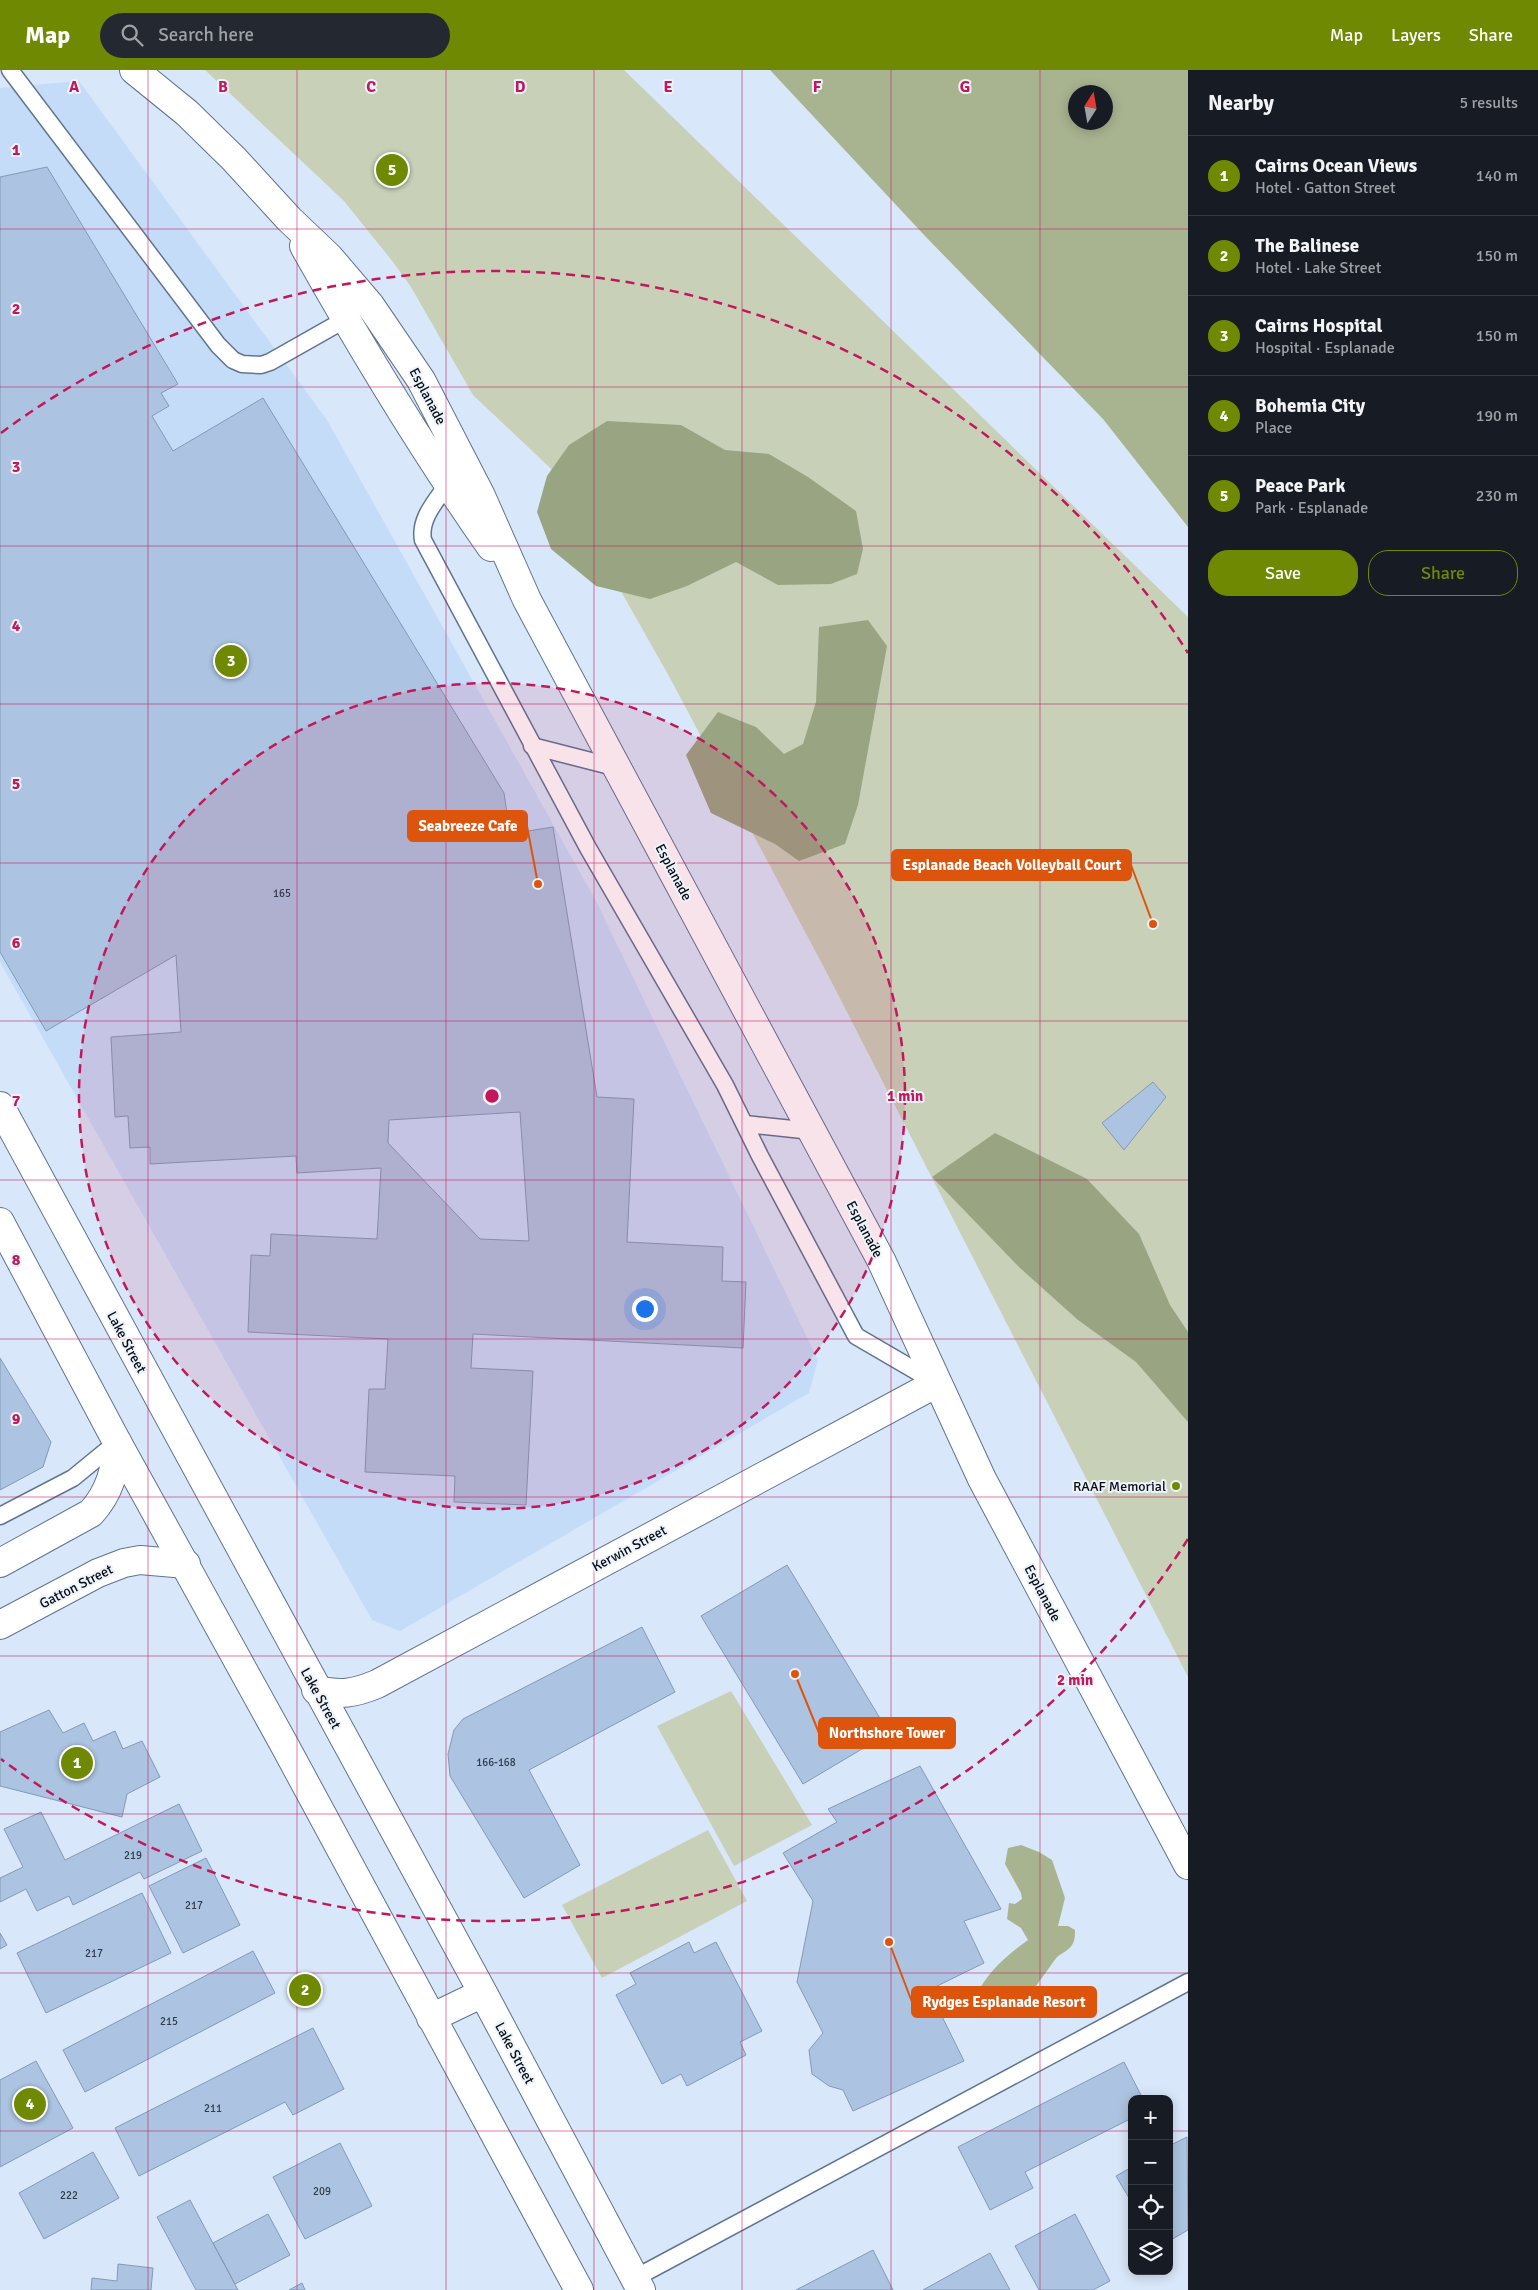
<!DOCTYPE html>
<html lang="en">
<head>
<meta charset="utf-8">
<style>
	:root { --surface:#171b24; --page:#242831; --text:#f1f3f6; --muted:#9ea1a6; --line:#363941; --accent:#6f8a02 }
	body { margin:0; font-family:Signika,sans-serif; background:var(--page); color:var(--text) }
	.controls { position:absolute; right:15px; bottom:15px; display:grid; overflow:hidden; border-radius:10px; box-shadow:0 2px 12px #0003 }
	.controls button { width:45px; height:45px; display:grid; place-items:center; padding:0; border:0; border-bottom:1px solid var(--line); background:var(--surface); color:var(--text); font:25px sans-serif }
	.compass { position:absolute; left:1068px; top:15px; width:45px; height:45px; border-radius:50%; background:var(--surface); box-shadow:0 2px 12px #0003; rotate:11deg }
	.you { position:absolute; left:644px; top:1238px; width:18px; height:18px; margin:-12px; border:4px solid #fff; border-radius:50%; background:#1a73e8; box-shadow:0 0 0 8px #1a73e833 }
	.badge { display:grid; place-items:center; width:32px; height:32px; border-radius:50%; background:var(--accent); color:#fff; font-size:16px; font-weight:700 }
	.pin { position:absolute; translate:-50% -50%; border:2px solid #fff; box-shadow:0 1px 5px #0006 }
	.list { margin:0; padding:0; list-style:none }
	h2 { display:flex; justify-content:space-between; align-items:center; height:65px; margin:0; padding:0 20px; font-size:21px }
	h2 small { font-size:16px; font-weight:400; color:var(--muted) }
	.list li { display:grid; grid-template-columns:32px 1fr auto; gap:15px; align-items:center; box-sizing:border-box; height:80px; padding:0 20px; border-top:1px solid var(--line) }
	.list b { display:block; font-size:19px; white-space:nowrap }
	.list p { margin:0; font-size:16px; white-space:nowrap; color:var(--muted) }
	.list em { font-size:16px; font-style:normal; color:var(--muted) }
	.actions { display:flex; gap:10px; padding:15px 20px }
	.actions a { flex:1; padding:11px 0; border:1px solid var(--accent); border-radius:20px; text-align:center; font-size:18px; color:var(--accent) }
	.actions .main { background:var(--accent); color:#fff }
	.icon { flex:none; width:28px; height:28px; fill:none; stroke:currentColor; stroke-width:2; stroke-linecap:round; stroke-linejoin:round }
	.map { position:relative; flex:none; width:1188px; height:2220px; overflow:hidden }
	header { display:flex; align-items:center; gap:30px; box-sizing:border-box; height:70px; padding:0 25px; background:var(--accent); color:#fff }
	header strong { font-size:24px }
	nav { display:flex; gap:28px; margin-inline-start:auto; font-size:18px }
	.search { width:350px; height:45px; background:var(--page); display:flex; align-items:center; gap:12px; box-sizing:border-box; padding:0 18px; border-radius:28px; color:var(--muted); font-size:19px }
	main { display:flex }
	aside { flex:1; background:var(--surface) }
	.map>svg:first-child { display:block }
</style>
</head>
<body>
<header>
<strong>Map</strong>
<div class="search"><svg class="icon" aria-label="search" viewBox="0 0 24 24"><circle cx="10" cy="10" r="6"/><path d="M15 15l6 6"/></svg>Search here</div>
<nav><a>Map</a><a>Layers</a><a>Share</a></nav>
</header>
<main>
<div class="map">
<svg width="1188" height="2220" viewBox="0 0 1188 2220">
	<rect width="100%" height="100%" fill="#d8e7f9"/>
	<path fill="#c5dcf9" d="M79,11L327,350L596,831L818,1290L809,1323L400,1561L372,1550L0,892V18Z"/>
	<path fill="#c8d0b8" d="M205,0H624L1188,547V1607L828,905L670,608L618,516L565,412L473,325L411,217L393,192L344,131Z
		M731,1621L812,1755L734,1796L657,1656Z
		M708,1760L747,1831L602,1908L562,1835Z"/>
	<path fill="#99a582" d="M607,351L681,355L725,380L769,384L808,407L856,441L863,479L857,504L831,514L778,515L736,492L687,516L650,529L596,516L551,479L537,442L547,406L569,375Z
		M868,550L887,576L858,735L845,774L799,791L775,774L711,743L686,685L718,642L756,657L784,684L803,674L816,632L819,557Z
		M995,1063L1087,1109L1139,1164L1170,1235L1188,1262V1352L1136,1292L1078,1250L1019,1197L932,1107Z"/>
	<path fill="#a8b390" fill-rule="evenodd" d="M770,0H1188V457L1103,349L926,167ZM1076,22H1106V52H1076Z
		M1021,1775L1039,1782L1052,1790L1065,1828L1058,1856H1068L1075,1860C1075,1866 1075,1870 1072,1875C1069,1880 1062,1883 1057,1887C1044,1903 1018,1951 993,1941C984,1936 982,1928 980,1918C993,1897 1009,1884 1028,1870L1021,1858L1007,1849L1009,1833L1015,1834L1022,1829L1021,1823L1005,1794L1008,1778Z"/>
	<path fill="#acc4e1" stroke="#839ab6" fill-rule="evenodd" d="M47,97L178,314L161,323L169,336L152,346L173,381L263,328L504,723L510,764L553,757L597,1027L634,1029L627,1172L723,1177L722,1211L746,1212L743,1278L473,1264L471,1298L533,1301L526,1435L454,1432L455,1406L365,1402L369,1319H385L388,1269L248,1262L251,1185L270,1186L271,1164L377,1169L381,1098L297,1103L296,1086L150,1094V1077L130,1078L128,1046L115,1047L111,967L181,962L176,885L46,961L0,882V107ZM520,1042L529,1171L480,1169L388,1073L389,1050Z
		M1153,1012L1166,1027L1124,1080L1102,1053Z
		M0,1288L51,1372L43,1397L0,1420Z
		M787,1495L889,1663L803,1714L701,1546Z
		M642,1557L675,1622L529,1700L580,1795L524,1828L450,1706L448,1684L454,1660L463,1649Z
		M49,1640L63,1663L84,1653L93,1671L115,1661L123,1679L142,1671L160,1707L127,1724L122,1747L0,1716V1662Z
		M920,1696L1001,1839L964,1851L984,1893L929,1920L964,1991L853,2041L843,2020L829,2016L812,2004L809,1980L823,1963L797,1912L813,1831L783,1783L837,1752L828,1739Z
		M179,1734L202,1781L144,1809L140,1802L73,1835L69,1826L37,1841L26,1819L0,1832V1808L23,1797L4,1759L41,1742L65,1790Z
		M206,1788L240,1855L183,1883L149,1816Z
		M142,1823L171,1883L46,1943L17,1883Z
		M0,1863L7,1875L0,1879Z
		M689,1872L694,1883L716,1872L762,1961L740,1972L746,1985L687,2016L681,2004L662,2014L616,1925L636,1914L630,1903Z
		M253,1881L275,1923L85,2022L63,1980Z
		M313,1958L344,2019L293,2045L285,2032L139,2106L115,2058Z
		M36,1991L73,2058L0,2097V2010Z
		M1124,1992L1143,2029H1132V2048L1025,2102L1033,2118L990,2140L958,2077Z
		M1187,2067L1188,2160L1169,2171V2076Z
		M340,2073L372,2136L305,2169L273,2107Z
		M93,2082L119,2128L44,2169L19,2123Z
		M1132,2097V2133L1116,2106Z
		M190,2130L238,2220H196L157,2147Z
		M268,2144L290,2185L235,2214L213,2173Z
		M1075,2144L1110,2211L1093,2220H1039L1015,2176Z
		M873,2180L893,2220H796Z
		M990,2183L1010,2220H923Z
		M118,2194L153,2198L151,2220H91L92,2208L117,2211Z
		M302,2213L305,2220H289Z"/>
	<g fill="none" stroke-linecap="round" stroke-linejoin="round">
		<g stroke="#5f7590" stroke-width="19">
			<path id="service" d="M10,0L218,275L233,290L242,294L261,295L270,292L346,249
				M447,415C436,431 419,449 423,470L588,778L725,1015L760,1086L856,1266L935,1312
				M532,676L618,698
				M745,1054L812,1061
				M0,1446L73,1408L117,1372
				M635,2208L1188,1912"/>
		</g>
		<g stroke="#5f7590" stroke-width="30">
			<path id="minor" d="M316,1620C341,1625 353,1624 377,1614L937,1313"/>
		</g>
		<g stroke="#5f7590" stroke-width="30">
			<path id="tertiary" d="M134,0L187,43L234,89L289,149L329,187L370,235L421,310L481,426L527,530L881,1190L982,1409L1188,1795
				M304,176C362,279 423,380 491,477
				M0,1493L91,1443C110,1422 116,1399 117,1372
				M0,1555L98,1503L124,1493L140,1490L186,1494"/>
		</g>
		<g stroke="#5f7590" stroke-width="30">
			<path id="secondary" d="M0,1036L483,1923L641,2220
				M0,1152L117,1372L285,1676L579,2220
				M431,1948L483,1923"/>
		</g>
		<use href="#service" stroke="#fff" stroke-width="16"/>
		<use href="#minor" stroke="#fff" stroke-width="28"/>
		<use href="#tertiary" stroke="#fff" stroke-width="28"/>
		<use href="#secondary" stroke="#fff" stroke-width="28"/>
	</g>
	<path fill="none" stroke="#c2185b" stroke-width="1" stroke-opacity="0.55" d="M148,0V2220M297,0V2220M446,0V2220M594,0V2220M742,0V2220M891,0V2220M1040,0V2220M0,159H1188M0,317H1188M0,476H1188M0,634H1188M0,793H1188M0,951H1188M0,1110H1188M0,1269H1188M0,1427H1188M0,1586H1188M0,1744H1188M0,1903H1188M0,2061H1132M1169,2061H1188"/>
	<circle cx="492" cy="1026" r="413" fill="#c2185b" fill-opacity=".12"/>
	<g fill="none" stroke="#c2185b" stroke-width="2.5" stroke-dasharray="9 6">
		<circle cx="492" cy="1026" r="413"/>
		<path d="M1188 1469A825 825 0 0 1 1 1689M1 363A825 825 0 0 1 1188 583"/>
	</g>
	<circle fill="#6f8a02" stroke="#eef3f9" stroke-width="2" cx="1176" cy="1416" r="5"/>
	<g text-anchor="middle" stroke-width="4" stroke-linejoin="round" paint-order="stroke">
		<g font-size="11" fill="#303c4a">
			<text x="282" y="827">165</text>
			<text x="496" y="1696">166-168</text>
			<text x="133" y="1789">219</text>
			<text x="194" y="1839">217</text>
			<text x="94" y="1887">217</text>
			<text x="169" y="1955">215</text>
			<text x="213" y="2042">211</text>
			<text x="322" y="2125">209</text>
			<text x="69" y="2129">222</text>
		</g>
		<g font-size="14" fill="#060e18" stroke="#eef3f9">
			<text transform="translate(428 326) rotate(62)" y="5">Esplanade</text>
			<text transform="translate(674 802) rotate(62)" y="5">Esplanade</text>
			<text transform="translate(865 1159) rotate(62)" y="5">Esplanade</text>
			<text transform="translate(127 1272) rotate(62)" y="5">Lake Street</text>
			<text transform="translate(629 1478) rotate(-28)" y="5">Kerwin Street</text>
			<text transform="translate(76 1516) rotate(-27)" y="5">Gatton Street</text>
			<text transform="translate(1043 1523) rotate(62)" y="5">Esplanade</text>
			<text transform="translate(321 1628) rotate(61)" y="5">Lake Street</text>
			<text transform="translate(515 1983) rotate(62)" y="5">Lake Street</text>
		</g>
		<g font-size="14" fill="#060e18" stroke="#eef3f9" text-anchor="end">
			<text x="1166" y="1421">RAAF Memorial</text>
		</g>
	</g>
	<g font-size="16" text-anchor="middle" font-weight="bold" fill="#c2185b" stroke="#eef3f9" stroke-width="4" stroke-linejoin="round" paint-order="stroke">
		<text x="74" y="22">A</text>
		<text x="223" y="22">B</text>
		<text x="371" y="22">C</text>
		<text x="520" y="22">D</text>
		<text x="668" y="22">E</text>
		<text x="817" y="22">F</text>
		<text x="965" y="22">G</text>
		<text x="16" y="85">1</text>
		<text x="16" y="244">2</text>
		<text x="16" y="402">3</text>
		<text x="16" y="561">4</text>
		<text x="16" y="719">5</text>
		<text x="16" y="878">6</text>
		<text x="16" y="1036">7</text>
		<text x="16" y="1195">8</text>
		<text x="16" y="1354">9</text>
	</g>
	<circle cx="492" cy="1026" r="8" fill="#c2185b" stroke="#eef3f9" stroke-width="2.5"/>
	<g font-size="15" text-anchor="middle" font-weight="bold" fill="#c2185b" stroke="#eef3f9" stroke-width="4" stroke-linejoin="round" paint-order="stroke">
		<text x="905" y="1031">1 min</text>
		<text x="1075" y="1615">2 min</text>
	</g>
	<path fill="none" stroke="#dd550d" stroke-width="2" d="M538 814L527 756M1153 854L1131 795M795 1604L819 1663M889 1872L912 1932"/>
	<g fill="#dd550d" stroke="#eef3f9" stroke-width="2">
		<circle cx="538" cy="814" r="5"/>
		<circle cx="1153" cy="854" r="5"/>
		<circle cx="795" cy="1604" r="5"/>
		<circle cx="889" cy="1872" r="5"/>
	</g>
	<g fill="#dd550d" stroke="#dd550d" stroke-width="2">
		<rect x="408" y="741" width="119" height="30" rx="5"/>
		<rect x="892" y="780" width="239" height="30" rx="5"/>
		<rect x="819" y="1648" width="136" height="30" rx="5"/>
		<rect x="912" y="1917" width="184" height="30" rx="5"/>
	</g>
	<g font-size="15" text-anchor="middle" font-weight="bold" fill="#fff">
		<text x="468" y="761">Seabreeze Cafe</text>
		<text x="1012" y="800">Esplanade Beach Volleyball Court</text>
		<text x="887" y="1668">Northshore Tower</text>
		<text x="1004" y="1937">Rydges Esplanade Resort</text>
	</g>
</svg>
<div class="controls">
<button>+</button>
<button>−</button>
<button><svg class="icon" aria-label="locate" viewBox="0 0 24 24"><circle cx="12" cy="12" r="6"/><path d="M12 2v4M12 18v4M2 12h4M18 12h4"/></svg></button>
<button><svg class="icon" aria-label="layers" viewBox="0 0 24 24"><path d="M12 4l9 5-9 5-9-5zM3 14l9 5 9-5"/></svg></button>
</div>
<svg class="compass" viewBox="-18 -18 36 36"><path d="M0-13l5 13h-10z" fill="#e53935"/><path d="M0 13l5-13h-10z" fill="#9ea1a6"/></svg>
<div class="you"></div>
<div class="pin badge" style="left:77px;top:1693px">1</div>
<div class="pin badge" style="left:305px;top:1920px">2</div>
<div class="pin badge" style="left:231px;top:591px">3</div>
<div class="pin badge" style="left:30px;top:2034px">4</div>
<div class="pin badge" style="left:392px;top:100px">5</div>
</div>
<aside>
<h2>Nearby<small>5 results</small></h2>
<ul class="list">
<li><span class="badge">1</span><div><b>Cairns Ocean Views</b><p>Hotel · Gatton Street</p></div><em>140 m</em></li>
<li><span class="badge">2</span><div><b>The Balinese</b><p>Hotel · Lake Street</p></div><em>150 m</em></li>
<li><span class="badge">3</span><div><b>Cairns Hospital</b><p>Hospital · Esplanade</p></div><em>150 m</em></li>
<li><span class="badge">4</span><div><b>Bohemia City</b><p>Place</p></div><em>190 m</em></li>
<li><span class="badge">5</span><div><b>Peace Park</b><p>Park · Esplanade</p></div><em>230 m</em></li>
</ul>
<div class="actions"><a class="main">Save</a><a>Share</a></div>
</aside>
</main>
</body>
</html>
